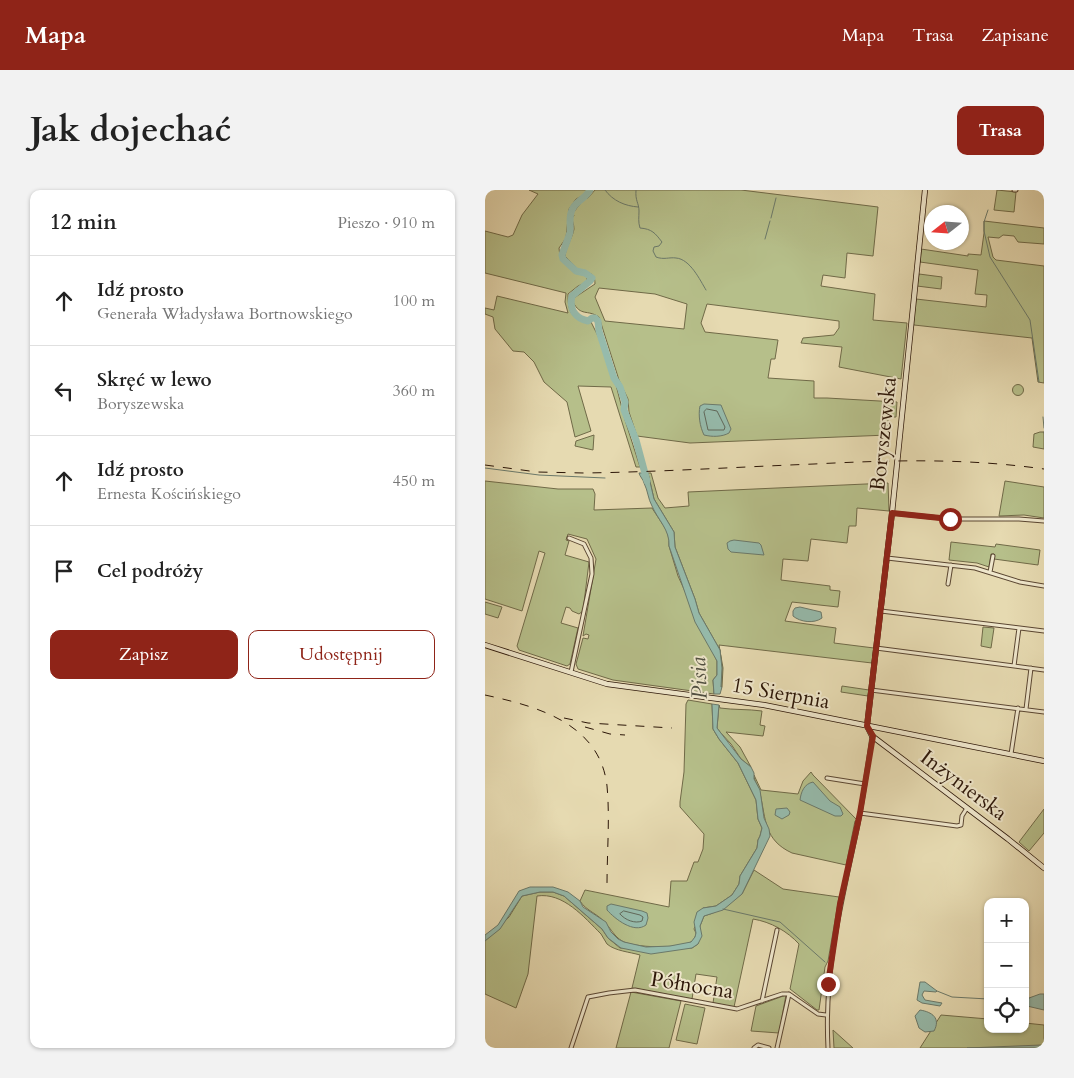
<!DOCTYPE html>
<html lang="pl">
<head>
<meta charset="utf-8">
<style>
	:root { --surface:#fff; --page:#f2f2f2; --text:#222; --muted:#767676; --line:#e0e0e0; --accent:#8f2418 }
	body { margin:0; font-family:Cardo,serif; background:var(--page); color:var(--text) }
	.controls { position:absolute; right:15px; bottom:15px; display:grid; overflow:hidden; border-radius:10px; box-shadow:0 1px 4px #0004 }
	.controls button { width:45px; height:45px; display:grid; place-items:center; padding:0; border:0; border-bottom:1px solid var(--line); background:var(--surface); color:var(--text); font:25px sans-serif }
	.compass { position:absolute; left:439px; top:15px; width:45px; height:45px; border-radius:50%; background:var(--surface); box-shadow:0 1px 4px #0004; rotate:253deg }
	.stop { position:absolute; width:15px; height:15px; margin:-11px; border:4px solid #8f2418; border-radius:50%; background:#fff }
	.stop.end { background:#8f2418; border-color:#fff; box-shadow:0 1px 5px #0008 }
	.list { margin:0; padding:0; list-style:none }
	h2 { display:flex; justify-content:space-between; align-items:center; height:65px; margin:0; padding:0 20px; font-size:21px }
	h2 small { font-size:16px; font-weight:400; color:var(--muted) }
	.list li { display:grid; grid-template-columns:32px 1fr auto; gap:15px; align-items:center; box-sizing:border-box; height:90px; padding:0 20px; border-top:1px solid var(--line) }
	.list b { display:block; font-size:19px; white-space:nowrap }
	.list p { margin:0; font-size:16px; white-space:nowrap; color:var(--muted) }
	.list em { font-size:16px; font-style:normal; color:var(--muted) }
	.actions { display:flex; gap:10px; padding:15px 20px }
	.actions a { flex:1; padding:11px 0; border:1px solid var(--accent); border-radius:10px; text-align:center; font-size:18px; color:var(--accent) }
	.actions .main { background:var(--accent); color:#fff }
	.icon { flex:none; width:28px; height:28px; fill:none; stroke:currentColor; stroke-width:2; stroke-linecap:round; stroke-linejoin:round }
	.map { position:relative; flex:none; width:559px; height:858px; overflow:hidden; border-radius:10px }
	header { display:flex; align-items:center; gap:30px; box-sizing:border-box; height:70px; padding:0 25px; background:var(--accent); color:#fff }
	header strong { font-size:24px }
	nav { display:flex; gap:28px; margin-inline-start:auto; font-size:18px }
	.intro { display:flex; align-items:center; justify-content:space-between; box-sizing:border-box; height:120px; padding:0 30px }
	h1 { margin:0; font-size:35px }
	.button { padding:12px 22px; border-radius:10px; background:var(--accent); color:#fff; font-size:18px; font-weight:700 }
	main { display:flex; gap:30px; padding:0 30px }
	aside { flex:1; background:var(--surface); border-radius:10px; box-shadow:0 1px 4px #0004 }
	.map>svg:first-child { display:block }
</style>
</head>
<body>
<header>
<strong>Mapa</strong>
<nav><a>Mapa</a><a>Trasa</a><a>Zapisane</a></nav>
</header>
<div class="intro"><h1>Jak dojechać</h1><a class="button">Trasa</a></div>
<main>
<aside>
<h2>12 min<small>Pieszo · 910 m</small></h2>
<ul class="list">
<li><svg class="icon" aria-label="ahead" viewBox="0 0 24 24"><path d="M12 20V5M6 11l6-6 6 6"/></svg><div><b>Idź prosto</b><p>Generała Władysława Bortnowskiego</p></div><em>100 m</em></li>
<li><svg class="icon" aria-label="left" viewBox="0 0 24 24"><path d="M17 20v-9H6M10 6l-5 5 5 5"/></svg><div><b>Skręć w lewo</b><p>Boryszewska</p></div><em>360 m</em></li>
<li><svg class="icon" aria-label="ahead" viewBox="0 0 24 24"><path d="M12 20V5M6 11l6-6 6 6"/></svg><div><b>Idź prosto</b><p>Ernesta Kościńskiego</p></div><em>450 m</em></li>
<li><svg class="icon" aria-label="arrive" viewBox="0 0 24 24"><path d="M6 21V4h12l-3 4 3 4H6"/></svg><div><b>Cel podróży</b></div></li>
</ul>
<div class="actions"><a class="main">Zapisz</a><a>Udostępnij</a></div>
</aside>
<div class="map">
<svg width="559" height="858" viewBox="0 0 559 858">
	<rect width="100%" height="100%" fill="#e6dab1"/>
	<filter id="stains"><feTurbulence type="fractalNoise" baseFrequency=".004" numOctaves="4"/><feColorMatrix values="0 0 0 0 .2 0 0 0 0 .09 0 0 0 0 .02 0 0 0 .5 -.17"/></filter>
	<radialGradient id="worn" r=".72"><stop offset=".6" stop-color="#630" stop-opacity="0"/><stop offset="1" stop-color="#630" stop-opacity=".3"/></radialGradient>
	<path fill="#b6bf8a" stroke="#706a48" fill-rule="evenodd" d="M44,0H103L99,5L91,9L84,19L81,48L74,58L75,67L89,82L99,84L102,87V92L93,96L83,104C83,122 86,128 103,133L106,132L114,148L128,189L131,195L140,230L155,277H151L126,197L93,196L106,241L90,247L82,212L59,192L49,172L39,162L28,161L10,139L8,127L0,124V118L9,120L12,106L83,123L80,112L81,103L0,83V41L23,47L28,45L37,25L53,4Z
		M110,0H256L393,17L388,66L362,63L360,88L338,85L336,96L390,104L388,130L422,133L416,189L354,177L357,157L316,153L318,148L349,145L354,138V131L222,114L216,133L220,142L293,150L290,169H286L283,188L329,191V208H342L412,212L411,227H403V245L205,253L152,246L144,222L143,209L134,190L114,127C102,119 96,127 88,112L89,108L110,94C110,80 101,84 93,79C89,76 84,70 80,66C81,57 88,46 89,39C89,34 87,32 87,27L89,26L88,23L99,9L103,8ZM114,98L170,104L202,114L199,139L120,131L110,107Z
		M512,0L531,2L529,22L509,20Z
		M499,31L559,38V54L533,52L529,46L518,45L514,48L503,47L508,67L511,70L559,76V193L553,192L547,148L429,135L428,133L431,109L501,117L502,105L490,104L493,80L435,72L436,59L483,66V64L496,65L499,43Z
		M434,84L457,87L456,99L432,96Z
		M527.5 200a5.5 5.5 0 1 1 11 0a5.5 5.5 0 1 1-11 0Z
		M555,242H559V259L548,257L549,244Z
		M109,245L108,260L90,256L91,251Z
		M163,283H166L173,308L180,318L204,316L203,302L403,293L404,321L372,318L371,336H364L362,353L326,349L323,371L298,369L296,390L345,396V400L355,401L353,417L307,412L300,431L351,438L349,453L389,458L387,473L234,455L238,478L237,497H236L237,478L235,460L214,423L210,409L190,357L189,342L169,309Z
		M0,291L73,299H108L110,304L109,320L167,318L182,341L184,349V356L193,386L232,471V485L228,490L229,504L128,490L93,479L91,474L98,448L103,449L104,445L101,444L98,446L111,369L102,349L83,344L81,350L84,351L80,365L104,372L98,421L94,424L87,421L85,418L81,417L76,433L93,438L85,474L82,476L34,460L32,456L60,363L54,361L37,421L0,409Z
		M520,291L559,297V328L539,325L514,326Z
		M466,352L510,357L511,354L555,360L553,375L509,369V364H506L504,377L492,373L464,370Z
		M0,412L17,417L13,428L0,424Z
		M498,437L509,438L506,458L496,456Z
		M357,496L384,500L383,506L356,502Z
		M203,510L227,514L228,539L234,549L253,573L271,610L273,629L277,638L275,646L273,650L272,658L255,686L254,694L247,705L231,716L218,718L209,739L211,743C211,746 209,750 206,752C192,759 150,758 137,751C129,746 127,740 121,734C114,724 101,721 95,711L100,700L184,717L186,691H202L209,672H213L218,659L219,644L195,617V612L199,582L201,514Z
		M234,515L235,518C249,520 263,519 277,521L275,535L280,536L278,546L241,542L255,557L266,577L256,569L246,554L235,542L232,538Z
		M326,582L328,585L372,630L370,631L361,675L307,663C279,650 281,630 275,603C274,597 269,592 269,585L276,600L313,604L318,591Z
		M559,619V643L544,661L534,652Z
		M269,680L298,699L354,707L343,771L340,777L334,820H332L305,799L314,754C302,741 286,732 268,729L249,817L228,813L232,787L211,784L207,809L147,798L155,765C145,762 130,761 122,754C120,751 118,747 116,744C99,727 78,702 52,706L43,784L31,818L0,804V751L24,727L37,706L55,702H68L79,706L117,739L123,748L135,758H207L213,754L215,736L219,726L228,723L257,704Z
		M146,802L196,811L184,858H131Z
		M301,805L294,843L266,841L271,816Z
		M200,814L220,818L212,854L191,850Z
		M456,825L503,829V839H540V833L559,835V858H435Z
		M348,840L368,858H349Z"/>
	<path fill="#96bbac" stroke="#6b796a" d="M219,214L236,215L246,239L244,243C237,247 227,247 219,245C215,237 213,225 215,216Z
		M154,283H163L169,309L189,342L190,357L210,409L214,423L235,460L237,478L236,497H237L235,504H229L228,490L232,485V471L210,432L184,356C185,340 173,330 167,316C163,309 163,301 159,293C158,289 155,287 154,283Z
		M249,350L274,353L276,355L279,365L246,362L243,359L242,353L245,351Z
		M315,417L336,422L337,428C329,434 315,432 308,426V421L310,418Z
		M227,514L234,515L232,538L256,569L266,577L269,583V589L275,600L279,628L284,639L285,646L257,704L238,720L219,726L215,736L217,746L213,754L207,758L166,764L136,758L123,748L117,739L79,706L68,702H55L37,706L15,739L0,751V745L13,735L34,701L45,697H68L83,702L95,711L98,717L121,732L126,742L133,749L139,752L161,757L185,756L206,752L210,747L211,743L209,732L212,722L218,718L231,716L247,705L254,694L255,686L272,658L273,650L275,646L277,638L273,629L271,610L253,573L234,549L228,539Z
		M328,592L345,611L355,617L358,624L356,626H350L315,610C316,602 319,594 328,592Z
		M302,618L305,622L304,625L297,629L290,625L291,619Z
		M126,714L157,721L162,723L163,728L161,735C149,744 130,729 122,720V716Z
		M435,792H440L452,801L451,802L439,801L437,805L440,810L457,813L455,816L437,813L432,810Z
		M555,804H559V820L542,816V812L544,808Z
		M435,820C447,822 456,828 449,841L440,842L434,838L430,826Z
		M556,855L559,856V858H482Z"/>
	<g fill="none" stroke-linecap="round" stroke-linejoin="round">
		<path stroke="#60685a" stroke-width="1" d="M222,219L232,221L240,237L239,240H223L219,222Z
			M139,721L155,725L158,727L157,731C150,734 140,730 135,724Z"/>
		<path stroke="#6b796a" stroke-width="1" d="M120,0C128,11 140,16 153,17
			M151,0C150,11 154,13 154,21C154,27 153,32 155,38C167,39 170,43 177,52L174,56L169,57L168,61L171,67C179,70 184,67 191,68C205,69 215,90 221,100
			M503,20L499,32V41L505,67L545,130L554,192
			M286,28L291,8
			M280,49L285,31
			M558,227L559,238
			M559,242V243
			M0,278L54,285L120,288
			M238,719L295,732L340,772
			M452,801L467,807L503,809"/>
		<path stroke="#96bbac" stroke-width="7" d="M105,0C101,8 93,10 88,18C83,26 86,33 85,42C83,50 79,58 77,65L78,69L91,81L100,83L107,88L105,91L87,106C84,119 90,128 103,131L107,128H110L113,131L114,141L129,188L135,197L140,212L139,220L151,250L162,291"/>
		<g stroke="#5a4632" stroke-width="5">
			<path id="street" d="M529,0H531
				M407,323L465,329H534L559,331
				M84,348L99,354L106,368L107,384L86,482
				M402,368L490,378L535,392L559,396
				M505,382L508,366
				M463,394L466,375
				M396,421L559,441
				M391,458L559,480
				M529,476L534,438
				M386,500L559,522
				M541,519L546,478
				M526,564L533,518
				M342,588L380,594
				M375,623L472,636L476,635L477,626L482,618
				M304,804L333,824L341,825
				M277,811L292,740
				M86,858L103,807L124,803L150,800L252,819L297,804H304L292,858
				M269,858L273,855L284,858
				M343,858C339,782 355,718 371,644C378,612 382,579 387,547"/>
		</g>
		<g stroke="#2b1507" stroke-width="6">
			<path id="secondary" d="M440,0L407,323L382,536L387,546L523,649L559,678
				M0,455L122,494L279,515L559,571"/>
		</g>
		<use href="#street" stroke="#efe7cc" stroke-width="3"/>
		<use href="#secondary" stroke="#efe7cc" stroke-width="4.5"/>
		<path stroke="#2b1507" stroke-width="1" stroke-dasharray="9 9" stroke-linecap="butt" d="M0,275L52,282L99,283C175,282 252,277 329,274C408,270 480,268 559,279
			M0,505C51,516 115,533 122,596C125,628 122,662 122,695
			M79,528L103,533L187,538
			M100,537L125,544L140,545"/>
	</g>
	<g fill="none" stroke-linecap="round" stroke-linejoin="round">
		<path stroke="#8f2418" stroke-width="6" d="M343,794L355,714L375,623L388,546L382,536L407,323L465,329"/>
	</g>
	<g text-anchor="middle" stroke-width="4" stroke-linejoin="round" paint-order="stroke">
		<g font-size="21" fill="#2b1507" stroke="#efe7cc">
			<text transform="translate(398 244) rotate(-84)" y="7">Boryszewska</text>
			<text transform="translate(296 503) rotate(10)" y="7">15 Sierpnia</text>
			<text transform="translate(479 595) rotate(37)" y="7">Inżynierska</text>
			<text transform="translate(207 795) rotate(9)" y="7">Północna</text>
		</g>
		<g font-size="22" font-style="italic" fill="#504f41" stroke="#efe7cc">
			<text transform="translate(213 488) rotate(-92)" y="8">Pisia</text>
		</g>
	</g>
	<rect width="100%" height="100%" filter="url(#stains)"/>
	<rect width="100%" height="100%" fill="url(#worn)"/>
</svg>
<div class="controls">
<button>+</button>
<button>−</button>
<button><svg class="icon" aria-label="locate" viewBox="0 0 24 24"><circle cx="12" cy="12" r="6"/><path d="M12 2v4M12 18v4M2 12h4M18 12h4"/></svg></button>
</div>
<svg class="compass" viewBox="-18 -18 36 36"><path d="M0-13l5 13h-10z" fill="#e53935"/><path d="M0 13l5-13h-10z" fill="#767676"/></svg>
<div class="stop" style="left:465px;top:329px"></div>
<div class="stop end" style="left:343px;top:794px"></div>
</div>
</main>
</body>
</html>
